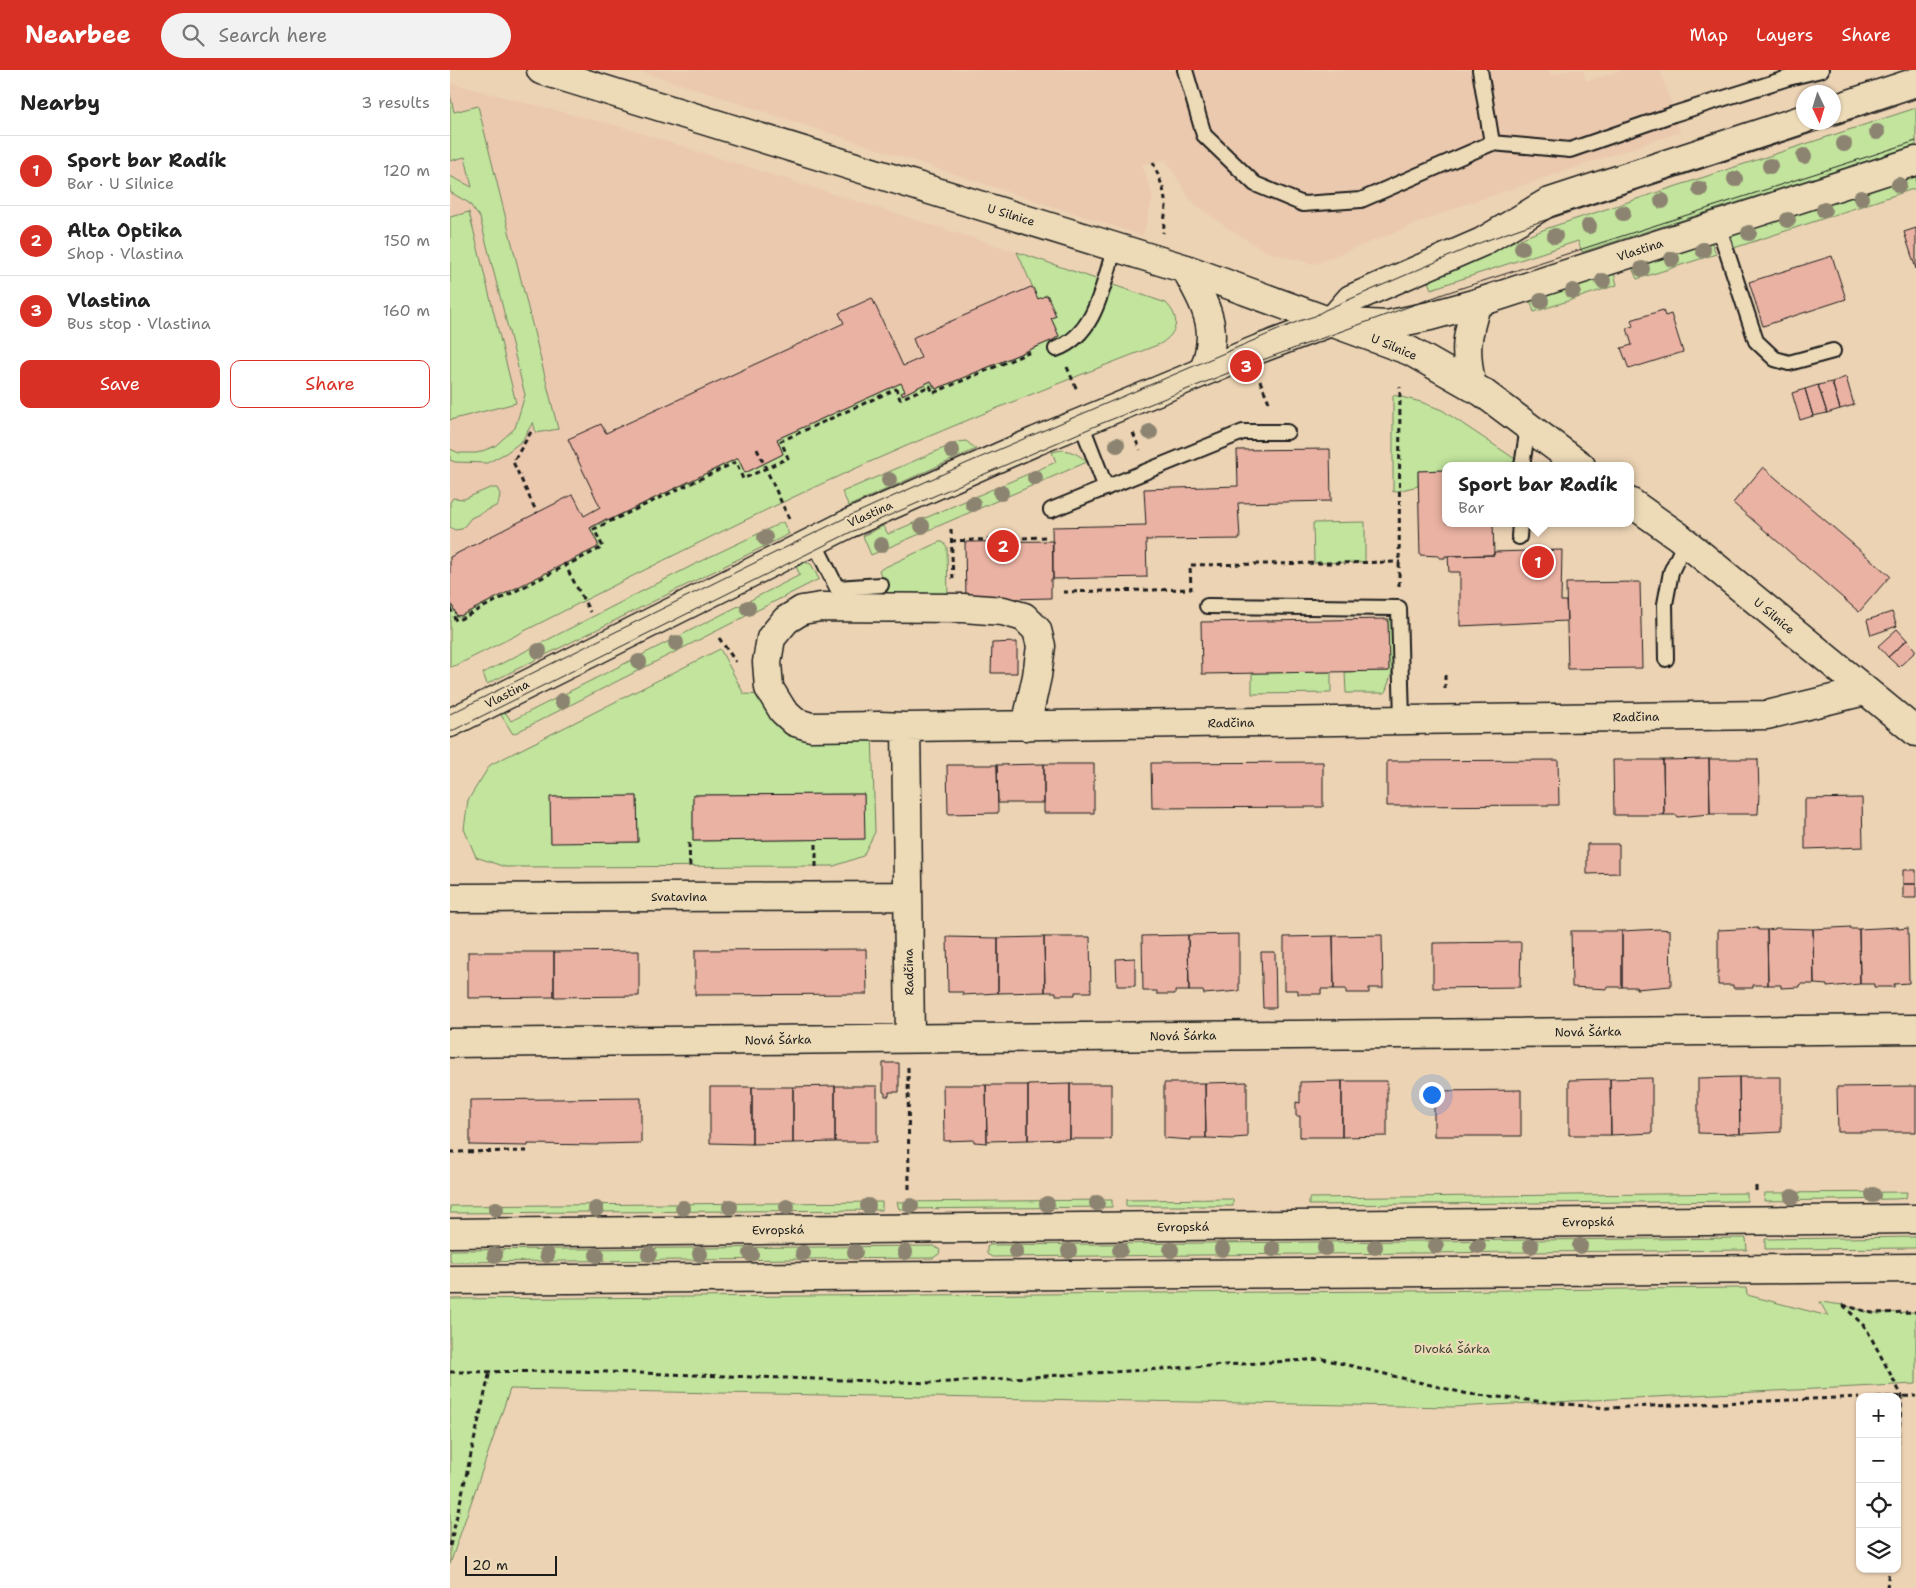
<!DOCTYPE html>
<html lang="en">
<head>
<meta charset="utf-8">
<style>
	:root { --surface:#fff; --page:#f2f2f2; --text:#222; --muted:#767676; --line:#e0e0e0; --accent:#d93025 }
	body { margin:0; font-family:"Shantell Sans",sans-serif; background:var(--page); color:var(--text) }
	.controls { position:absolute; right:15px; bottom:15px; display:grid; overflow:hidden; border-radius:10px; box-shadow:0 1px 4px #0004 }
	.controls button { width:45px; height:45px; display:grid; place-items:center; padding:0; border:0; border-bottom:1px solid var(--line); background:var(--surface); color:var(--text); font:25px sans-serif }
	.compass { position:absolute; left:1346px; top:15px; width:45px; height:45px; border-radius:50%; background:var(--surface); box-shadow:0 1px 4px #0004; rotate:176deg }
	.scale { position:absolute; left:15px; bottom:12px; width:92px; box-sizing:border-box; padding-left:5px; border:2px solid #1c1c1c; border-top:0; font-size:14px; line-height:18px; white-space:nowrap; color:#1c1c1c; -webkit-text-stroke:4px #eddbb8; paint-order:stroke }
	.you { position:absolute; left:981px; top:1024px; width:18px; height:18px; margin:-12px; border:4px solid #fff; border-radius:50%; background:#1a73e8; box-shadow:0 0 0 8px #1a73e833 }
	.badge { display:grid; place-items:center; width:32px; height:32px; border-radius:50%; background:var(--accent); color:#fff; font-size:16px; font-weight:700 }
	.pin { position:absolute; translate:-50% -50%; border:2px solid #fff; box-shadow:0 1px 5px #0006 }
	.popup { position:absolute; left:992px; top:392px; width:192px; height:65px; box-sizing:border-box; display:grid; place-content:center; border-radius:10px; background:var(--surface); filter:drop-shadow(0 1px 4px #0005); font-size:16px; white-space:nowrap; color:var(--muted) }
	.popup b { font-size:19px; color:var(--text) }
	.popup::after { content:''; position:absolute; left:50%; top:100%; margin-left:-10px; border:10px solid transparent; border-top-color:var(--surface) }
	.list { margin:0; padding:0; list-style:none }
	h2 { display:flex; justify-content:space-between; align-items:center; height:65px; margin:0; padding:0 20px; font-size:21px }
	h2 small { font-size:16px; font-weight:400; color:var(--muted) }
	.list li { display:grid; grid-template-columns:32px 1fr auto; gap:15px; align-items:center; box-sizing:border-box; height:70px; padding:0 20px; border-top:1px solid var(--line) }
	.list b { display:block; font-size:19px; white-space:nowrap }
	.list p { margin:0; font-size:16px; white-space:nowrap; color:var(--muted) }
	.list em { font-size:16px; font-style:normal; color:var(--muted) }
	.actions { display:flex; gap:10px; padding:15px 20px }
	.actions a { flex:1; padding:11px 0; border:1px solid var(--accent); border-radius:10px; text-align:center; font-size:18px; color:var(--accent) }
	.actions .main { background:var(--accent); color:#fff }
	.icon { flex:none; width:28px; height:28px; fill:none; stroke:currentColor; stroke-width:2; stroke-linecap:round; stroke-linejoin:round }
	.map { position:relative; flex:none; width:1466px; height:1518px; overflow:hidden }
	header { display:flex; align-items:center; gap:30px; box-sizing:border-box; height:70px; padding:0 25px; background:var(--accent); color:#fff }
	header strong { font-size:24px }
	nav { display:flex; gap:28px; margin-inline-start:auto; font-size:18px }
	.search { width:350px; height:45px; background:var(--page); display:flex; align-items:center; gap:12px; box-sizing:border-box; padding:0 18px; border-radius:28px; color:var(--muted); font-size:19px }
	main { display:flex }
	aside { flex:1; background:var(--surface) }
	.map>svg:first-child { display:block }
</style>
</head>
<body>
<header>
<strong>Nearbee</strong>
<div class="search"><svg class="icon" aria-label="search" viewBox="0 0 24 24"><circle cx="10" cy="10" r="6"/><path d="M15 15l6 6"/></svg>Search here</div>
<nav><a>Map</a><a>Layers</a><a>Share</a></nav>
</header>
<main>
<aside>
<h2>Nearby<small>3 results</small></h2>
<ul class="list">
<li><span class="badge">1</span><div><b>Sport bar Radík</b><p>Bar · U Silnice</p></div><em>120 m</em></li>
<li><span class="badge">2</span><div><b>Alta Optika</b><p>Shop · Vlastina</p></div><em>150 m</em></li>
<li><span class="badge">3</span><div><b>Vlastina</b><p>Bus stop · Vlastina</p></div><em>160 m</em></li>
</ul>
<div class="actions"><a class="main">Save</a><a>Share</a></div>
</aside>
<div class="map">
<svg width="1466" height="1518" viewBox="0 0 1466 1518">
	<rect width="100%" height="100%" fill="#ecd3b4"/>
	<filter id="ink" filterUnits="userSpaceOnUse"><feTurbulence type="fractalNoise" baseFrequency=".02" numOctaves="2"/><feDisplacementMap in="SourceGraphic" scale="10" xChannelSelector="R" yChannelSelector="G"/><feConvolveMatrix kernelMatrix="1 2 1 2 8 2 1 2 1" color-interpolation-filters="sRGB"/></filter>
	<g filter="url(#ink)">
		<path fill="#ebc9af" d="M187,0H1099L1101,5L1119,0H1133L1136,11L1173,0H1210L1230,62L1008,137L864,194L816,182L775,156L741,131L716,90L692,94L703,127L693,166Z
			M0,13L171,57L567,182L588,229L597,225L606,246L602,248L609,266L486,319L481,312L452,325L450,313L327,370L333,384L295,403L287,388L140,458L148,474V477L10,546H7L0,531Z"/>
		<path fill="#c2e49d" stroke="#6f805c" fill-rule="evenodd" d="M0,24L4,42L28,36L108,359L86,363L83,352L72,371L56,383L37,393L5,392L0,390V379L9,383H27L45,376L65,358L75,325L30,148L19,133L0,122V106L22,117L15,87L0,91Z
			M1466,38V75L1132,182L1128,171L981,219L976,206L1098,158Z
			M1466,102V118L1284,178L1280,166L1282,160Z
			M19,142L66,333L0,350V147Z
			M1260,168L1266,184L1187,209L1183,200L1184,195Z
			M567,182L716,233C731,248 728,263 710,274C614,311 517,349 422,391C282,453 145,526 7,595L0,597V531L7,546H10L147,477L148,474L140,458L288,388L295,403L333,384L327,369L451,313L455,321L452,325L481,311L484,318L487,319L603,270L609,266L601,248L606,246L598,226L588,229Z
			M1164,203L1167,215L1084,242L1079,227Z
			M943,325L971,332L992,340L1068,391L1049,396H996L995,400L968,401V416L943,422Z
			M516,371L526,379L399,436L392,422L508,372Z
			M612,380C622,381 630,385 637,392L421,485L413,466L433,456L438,464L606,392L602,382Z
			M40,418H47L50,424L48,435L21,448L12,459L5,460L0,457V432L3,428L14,429Z
			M333,452L339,464L37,614L33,603L253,490Z
			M915,452V492L864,493L863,453Z
			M489,472H493L497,477L498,530L423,528L434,514L429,500Z
			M354,492L361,494L369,509L63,664L51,645L56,643L61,651L350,505L346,497Z
			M938,549H943V599L935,623H896L895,602L939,601Z
			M270,579L294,624L313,625L337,656L422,661L425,762L413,786L384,796L55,797L26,787L14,759L18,730L40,695ZM414,724V769L243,771V725ZM187,726L188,772H101V727Z
			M881,602V623L802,624V603Z
			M1457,1122L1456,1128L1446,1129L1314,1131L1315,1123Z
			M1297,1123V1131L859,1135V1128Z
			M783,1129V1136H676V1130Z
			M662,1130V1137L449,1139L447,1132Z
			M432,1132V1140L0,1143V1136Z
			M1466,1167V1178L1315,1179V1169Z
			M1296,1168L1297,1180L542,1187L537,1184V1177L540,1175Z
			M484,1176L490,1180L489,1184L483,1188L0,1192V1180Z
			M1296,1218L1297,1225L1378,1246L1370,1232L1393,1235L1422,1243L1466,1242V1314L1003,1337L60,1319L0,1494V1229Z"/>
		<path fill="#eab2a3" stroke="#1c1c1c" d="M1466,158V199L1454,162Z
			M1382,186L1396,229L1313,256L1299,212Z
			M581,217L583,218L588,229L597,225L606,246L601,248L609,266L603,270L486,319L481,311L452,325L451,323L455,321L451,313L327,369L333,384L295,403L288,388L157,451L156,449L140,458L148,474V477L10,546L9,545L7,546L0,531V487L122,425L124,426L134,446L150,437L118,369L151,354L156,363L394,253L389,243L422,228L453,296L471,288L463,269L464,267Z
			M1213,240L1215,246L1221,244L1233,282L1179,299L1171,278L1182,275L1177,258L1183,256L1181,250Z
			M1396,307L1404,335L1390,339L1382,312Z
			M1382,312L1390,339L1377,343L1368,315Z
			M1368,315L1377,343L1363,346L1355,319Z
			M1355,319L1363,346L1350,350L1342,323Z
			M880,379L881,431L788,433L790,469L696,470L697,507L603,509L602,457L696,455L694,419L788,416L787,380Z
			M1313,397L1440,506L1409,542L1283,433Z
			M996,400V453H1043L1044,485L998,486H995V488H989V486L970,485L968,401Z
			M603,471V509H601V528L516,530L515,472Z
			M1112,480L1111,531H1116L1117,551L1010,556V502H999L998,486L1044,485V482Z
			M1190,512L1192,598L1118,599L1116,513Z
			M1442,542L1447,556L1421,565L1417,550Z
			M938,549L939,601L752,604L751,552Z
			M1447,559L1457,570L1438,587L1428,576Z
			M1457,570L1466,581L1449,597L1438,587Z
			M567,572V603H541L542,573Z
			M1259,689H1308L1309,723L1308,744H1260Z
			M1259,689L1260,744L1227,747V745H1214L1213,690Z
			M1108,690L1109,735L937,736V691Z
			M1163,690H1213L1214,745H1164Z
			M873,692V737L702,738L701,693Z
			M594,694V733H548L547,695Z
			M594,694H644V743H594Z
			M497,695H547L548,743L498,744Z
			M414,724L415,769L243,771V725Z
			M187,726L188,772L101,773L100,727Z
			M1412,728L1413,777L1355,779V729Z
			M1137,774H1169V803L1137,804Z
			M1453,800H1466V814H1453Z
			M1453,814H1466V828H1453Z
			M1401,857L1400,859H1409L1410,914L1377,917V915L1364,914L1363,859Z
			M1448,857V859L1458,858L1459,913L1444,914V917H1424V914H1410L1409,859Z
			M1308,858V860H1317L1318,915H1303V918H1283V915H1268V860Z
			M1325,858L1363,859L1364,914H1350V917L1331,918V915H1318L1317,860L1325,859Z
			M1210,859L1220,860L1221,916L1186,919L1187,917H1172V861Z
			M1121,861H1172V917H1157L1158,919L1122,917Z
			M789,864V921L754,924L753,921H739L738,865Z
			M738,865L739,921H725V924H707V921H693L692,866Z
			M932,865L933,918H919V923H896V919H884L883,866Z
			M883,866L884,919H871V924H848V920H834V867Z
			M497,867L548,868V923L513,925V922H498Z
			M594,867L595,922L548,923V868Z
			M594,867H640L641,922H625V925H606V922H595Z
			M1071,872L1070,917L983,918V873Z
			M416,879L417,924L245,925V880Z
			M189,881V926L104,927V882Z
			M18,882H104V927L18,928Z
			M811,882H825L826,938H813Z
			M685,888V916H667L666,889Z
			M433,993H449V1022H439V1026H435V1023L433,1022Z
			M1289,1007H1331V1062L1290,1064Z
			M1289,1007L1290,1064L1248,1063V1008Z
			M1202,1008V1063L1161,1065L1160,1009Z
			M1160,1009L1161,1065H1119V1010Z
			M892,1011H937V1066L892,1067Z
			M892,1011V1067H850V1046H846V1032L850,1033V1012Z
			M797,1012V1067L784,1068V1069L756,1068L755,1013Z
			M714,1013H755L756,1068H741V1070L714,1068Z
			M620,1014V1069L578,1070V1015Z
			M620,1014H661V1069H620Z
			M493,1015H536L537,1073L524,1072V1070L494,1071Z
			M536,1015H578V1070L537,1071Z
			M385,1016H427V1072H385Z
			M385,1016V1072L343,1073V1017Z
			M1466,1016V1062H1388L1387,1017Z
			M260,1017H302V1074L260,1073Z
			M302,1017H343V1073L302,1074Z
			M1071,1020V1066H984V1021Z
			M191,1028V1073L148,1074V1075L78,1074V1076L20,1075V1030Z"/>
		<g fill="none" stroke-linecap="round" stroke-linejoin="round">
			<g stroke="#1c1c1c" stroke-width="18">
				<path id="service" d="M735,0L754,65L805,114L853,134L911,130L1042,73L1120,80L1224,44L1338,8L1371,0
					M1030,0L1042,73
					M1268,155L1306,271L1325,289L1339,293L1383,281
					M606,279C647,264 653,213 665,177
					M631,353L656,418
					M1072,396L1078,357
					M601,440L793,362H837
					M1069,467L1070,453
					M363,470L387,518L431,515
					M757,536L949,538L952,650
					M1216,589L1215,534L1221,502L1235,472"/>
			</g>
			<g stroke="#1c1c1c" stroke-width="31">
				<path id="minor" d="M91,0L736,199L960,281L1032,322L1131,396
					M1022,317C1014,281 1016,267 1027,233
					M1180,432L1228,466L1466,662
					M456,657L429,656L361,657L345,652L333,641L319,618L317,592L321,568L336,550L352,540L371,537L513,538L553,541L574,547L587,560L591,576L587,606L576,656
					M0,828L458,826
					M460,968L456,657L1317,645L1415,621
					M0,973L1466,959"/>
			</g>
			<g stroke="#1c1c1c" stroke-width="31">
				<path id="tertiary" d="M1384,39L1466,12
					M736,199C756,237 771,259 753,302
					M881,252L901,229L1032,172L1097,133L1354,49
					M0,653L398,454L586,371L809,279L881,252L937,255L980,246L1027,233L1466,91"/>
			</g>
			<g stroke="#1c1c1c" stroke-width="31">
				<path id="primary" d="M0,1163L1466,1149
					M0,1210L1466,1198"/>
			</g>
			<path stroke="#1c1c1c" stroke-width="3" stroke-dasharray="5 4" stroke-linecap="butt" d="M703,92L713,118L716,136L713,163
				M617,297L627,320
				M810,311L819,332
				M81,362L63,392L87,443
				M683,363L690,380
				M307,379L340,451
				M501,459L503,510
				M501,471L595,467
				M114,493L140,542
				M949,516L950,317
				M613,522L741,519L740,495L950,492
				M0,538L6,551L153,477L144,459L286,392L293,409L338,388L331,371L446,319L450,329L480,316L483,323L583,281
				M269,568L286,592
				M995,605V619
				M239,773L240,798
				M366,774V797
				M458,997L459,1119
				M0,1082L79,1081
				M1306,1121V1113
				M1393,1235L1416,1258L1452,1326L1447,1385
				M1393,1235L1422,1243L1466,1242
				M0,1302L128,1301L482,1313L873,1289L1018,1324L1156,1338L1410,1327
				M1427,1327L1466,1326
				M0,1476L40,1301
				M1437,1518L1439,1499"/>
			<use href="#service" stroke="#eddbb8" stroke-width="14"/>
			<use href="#minor" stroke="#eddbb8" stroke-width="28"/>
			<use href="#tertiary" stroke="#eddbb8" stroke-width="28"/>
			<use href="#primary" stroke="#eddbb8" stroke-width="28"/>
			<path stroke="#1c1c1c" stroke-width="1" d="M0,644L395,448L515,394L849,251L865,246L875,240L1032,172L1071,158L1466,29
				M0,662L401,462L650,354L796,296L996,223L1466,71"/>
		</g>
		<g fill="#8c846f">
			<circle cx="1427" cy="62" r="8"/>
			<circle cx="1394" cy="74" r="8"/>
			<circle cx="1354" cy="86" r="8"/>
			<circle cx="1320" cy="96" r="8"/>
			<circle cx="1285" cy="109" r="8"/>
			<circle cx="1449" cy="115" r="8"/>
			<circle cx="1250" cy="119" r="8"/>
			<circle cx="1411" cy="128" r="8"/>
			<circle cx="1212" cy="131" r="8"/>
			<circle cx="1374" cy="140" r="8"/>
			<circle cx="1173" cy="143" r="8"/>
			<circle cx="1338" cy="150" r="8"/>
			<circle cx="1139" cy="156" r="8"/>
			<circle cx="1299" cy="163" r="8"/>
			<circle cx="1105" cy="166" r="8"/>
			<circle cx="1072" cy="178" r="8"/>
			<circle cx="1253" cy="180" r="8"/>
			<circle cx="1222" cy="189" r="8"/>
			<circle cx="1192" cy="199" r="8"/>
			<circle cx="1153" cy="211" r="8"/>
			<circle cx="1123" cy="221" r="8"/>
			<circle cx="1091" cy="231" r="8"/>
			<circle cx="700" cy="362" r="8"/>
			<circle cx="667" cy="375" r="8"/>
			<circle cx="502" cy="381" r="8"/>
			<circle cx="585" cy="408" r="8"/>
			<circle cx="439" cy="410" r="8"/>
			<circle cx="551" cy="423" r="8"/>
			<circle cx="523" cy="434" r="8"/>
			<circle cx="472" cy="456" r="8"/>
			<circle cx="315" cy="468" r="8"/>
			<circle cx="431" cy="475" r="8"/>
			<circle cx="298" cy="538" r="8"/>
			<circle cx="226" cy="573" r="8"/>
			<circle cx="89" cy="581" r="8"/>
			<circle cx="189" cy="592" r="8"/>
			<circle cx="112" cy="631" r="8"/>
			<circle cx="1423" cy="1125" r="8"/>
			<circle cx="1342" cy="1127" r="8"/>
			<circle cx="647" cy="1133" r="8"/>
			<circle cx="597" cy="1134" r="8"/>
			<circle cx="418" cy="1136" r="8"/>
			<circle cx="461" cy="1136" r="8"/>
			<circle cx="280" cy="1137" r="8"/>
			<circle cx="337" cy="1137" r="8"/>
			<circle cx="233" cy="1138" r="8"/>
			<circle cx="46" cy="1139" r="8"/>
			<circle cx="146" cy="1139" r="8"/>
			<circle cx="986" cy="1176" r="8"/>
			<circle cx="1028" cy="1176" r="8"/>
			<circle cx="1081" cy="1176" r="8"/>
			<circle cx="1130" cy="1176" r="8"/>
			<circle cx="925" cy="1177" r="8"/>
			<circle cx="875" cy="1178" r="8"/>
			<circle cx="772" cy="1179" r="8"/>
			<circle cx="823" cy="1179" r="8"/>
			<circle cx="670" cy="1180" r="8"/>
			<circle cx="721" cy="1180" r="8"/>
			<circle cx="566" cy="1181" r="8"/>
			<circle cx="619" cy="1181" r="8"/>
			<circle cx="405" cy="1182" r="8"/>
			<circle cx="455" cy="1182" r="8"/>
			<circle cx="353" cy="1183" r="8"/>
			<circle cx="199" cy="1184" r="8"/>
			<circle cx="250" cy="1184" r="8"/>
			<circle cx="301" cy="1184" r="8"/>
			<circle cx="45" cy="1185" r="8"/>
			<circle cx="97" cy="1185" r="8"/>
			<circle cx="147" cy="1185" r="8"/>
		</g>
	</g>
	<g text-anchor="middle" stroke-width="4.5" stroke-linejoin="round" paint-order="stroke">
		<g font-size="12" fill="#1c1c1c" stroke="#eddbb8">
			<text transform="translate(561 145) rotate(17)" y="4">U Silnice</text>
			<text transform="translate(1190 180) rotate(-18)" y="4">Vlastina</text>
			<text transform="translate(944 277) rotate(23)" y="4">U Silnice</text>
			<text transform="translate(420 444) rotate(-24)" y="4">Vlastina</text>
			<text transform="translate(1324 546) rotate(40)" y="4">U Silnice</text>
			<text transform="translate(57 624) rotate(-27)" y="4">Vlastina</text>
			<text transform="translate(1186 647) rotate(-1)" y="4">Radčina</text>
			<text transform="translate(781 653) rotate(-1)" y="4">Radčina</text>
			<text x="229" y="831">Svatavina</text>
			<text transform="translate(459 902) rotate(-91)" y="4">Radčina</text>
			<text transform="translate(1138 962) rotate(-1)" y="4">Nová Šárka</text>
			<text transform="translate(733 966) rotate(-1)" y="4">Nová Šárka</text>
			<text transform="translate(328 970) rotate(-1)" y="4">Nová Šárka</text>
			<text transform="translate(1138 1152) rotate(-1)" y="4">Evropská</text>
			<text transform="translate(733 1157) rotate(-1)" y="4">Evropská</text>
			<text transform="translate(328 1160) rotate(-1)" y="4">Evropská</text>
		</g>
		<g font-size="12" fill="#3d4436" stroke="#eddbb8">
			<text x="1002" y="1283">Divoká Šárka</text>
		</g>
	</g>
</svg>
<div class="controls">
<button>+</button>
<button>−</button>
<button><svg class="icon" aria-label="locate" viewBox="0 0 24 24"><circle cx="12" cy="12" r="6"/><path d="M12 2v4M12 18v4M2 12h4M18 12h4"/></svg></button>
<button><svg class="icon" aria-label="layers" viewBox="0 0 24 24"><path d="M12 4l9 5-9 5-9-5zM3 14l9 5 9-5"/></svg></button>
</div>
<svg class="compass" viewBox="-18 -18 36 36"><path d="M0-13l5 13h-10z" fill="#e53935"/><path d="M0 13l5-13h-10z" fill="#767676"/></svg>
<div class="scale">20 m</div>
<div class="you"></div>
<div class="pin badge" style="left:1088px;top:492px">1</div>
<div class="popup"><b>Sport bar Radík</b>Bar</div>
<div class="pin badge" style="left:553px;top:476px">2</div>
<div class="pin badge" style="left:796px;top:296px">3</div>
</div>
</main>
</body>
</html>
